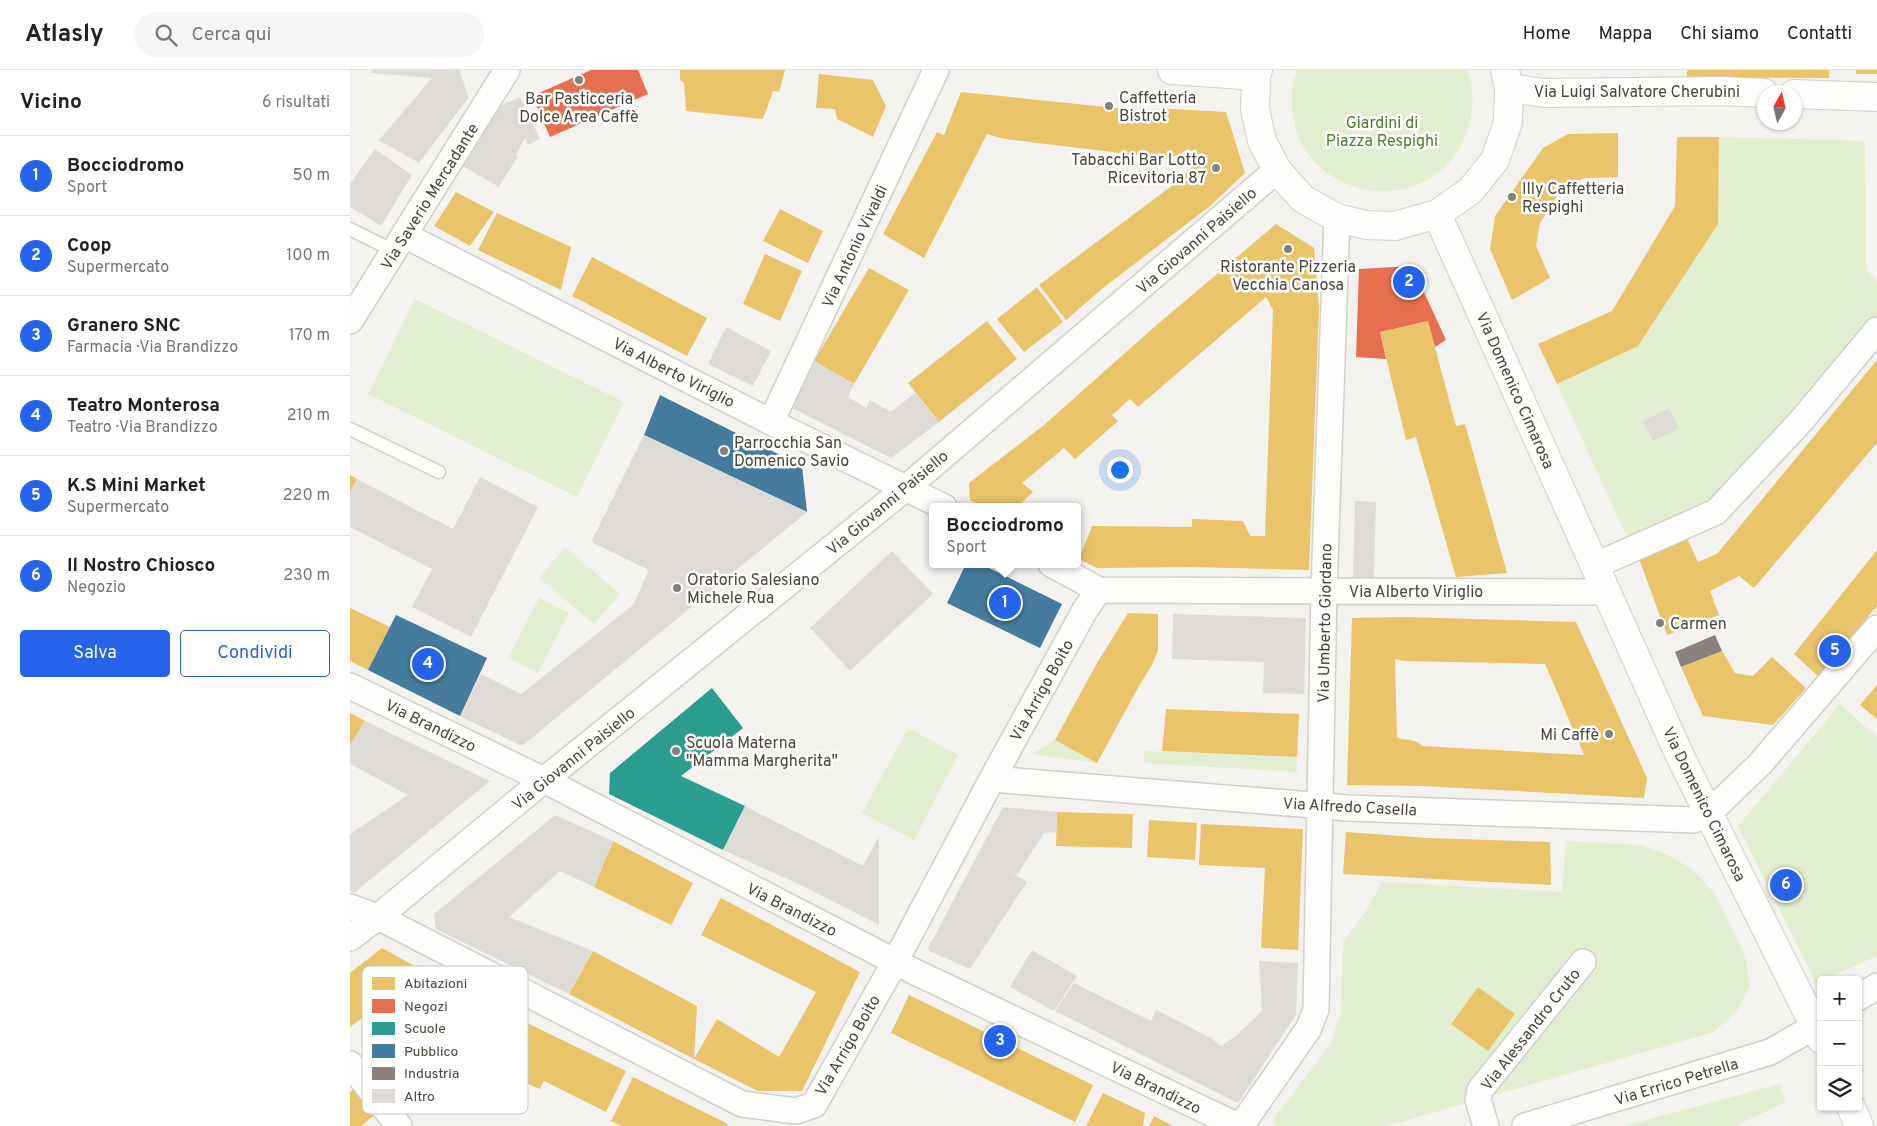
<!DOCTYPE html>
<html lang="it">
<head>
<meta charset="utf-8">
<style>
	:root { --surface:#fff; --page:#f6f6f6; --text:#222; --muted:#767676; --line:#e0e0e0; --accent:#2563eb }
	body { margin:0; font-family:Overpass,sans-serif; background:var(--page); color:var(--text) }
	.controls { position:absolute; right:15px; bottom:15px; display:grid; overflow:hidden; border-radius:5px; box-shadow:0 1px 4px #0004 }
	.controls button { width:45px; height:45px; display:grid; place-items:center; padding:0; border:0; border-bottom:1px solid var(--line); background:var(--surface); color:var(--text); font:25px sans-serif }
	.compass { position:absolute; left:1407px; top:15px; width:45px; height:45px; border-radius:50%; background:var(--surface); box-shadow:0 1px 4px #0004; rotate:8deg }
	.you { position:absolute; left:769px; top:399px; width:18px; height:18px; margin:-12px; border:4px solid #fff; border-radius:50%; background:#1a73e8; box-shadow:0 0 0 8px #1a73e833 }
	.badge { display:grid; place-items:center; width:32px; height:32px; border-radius:50%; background:var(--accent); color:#fff; font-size:16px; font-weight:700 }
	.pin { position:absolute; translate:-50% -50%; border:2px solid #fff; box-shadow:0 1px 5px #0006 }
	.popup { position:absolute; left:579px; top:433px; width:152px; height:65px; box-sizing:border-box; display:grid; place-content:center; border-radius:5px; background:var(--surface); filter:drop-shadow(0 1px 4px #0005); font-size:16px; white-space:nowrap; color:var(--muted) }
	.popup b { font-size:19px; color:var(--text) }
	.popup::after { content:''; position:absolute; left:50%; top:100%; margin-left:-10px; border:10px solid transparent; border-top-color:var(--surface) }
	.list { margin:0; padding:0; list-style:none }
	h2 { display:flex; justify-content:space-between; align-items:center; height:65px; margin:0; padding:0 20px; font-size:21px }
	h2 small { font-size:16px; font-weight:400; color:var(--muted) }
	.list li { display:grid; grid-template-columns:32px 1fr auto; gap:15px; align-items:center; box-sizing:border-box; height:80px; padding:0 20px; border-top:1px solid var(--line) }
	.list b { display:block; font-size:19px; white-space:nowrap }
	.list p { margin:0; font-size:16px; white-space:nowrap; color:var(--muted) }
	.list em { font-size:16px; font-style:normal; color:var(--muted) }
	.actions { display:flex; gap:10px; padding:15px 20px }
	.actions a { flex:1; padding:11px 0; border:1px solid var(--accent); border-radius:5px; text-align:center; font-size:18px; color:var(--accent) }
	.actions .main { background:var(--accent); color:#fff }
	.icon { flex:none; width:28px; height:28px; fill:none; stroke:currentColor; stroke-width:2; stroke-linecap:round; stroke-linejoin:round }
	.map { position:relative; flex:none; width:1527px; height:1056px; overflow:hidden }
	header { display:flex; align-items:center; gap:30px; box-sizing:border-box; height:70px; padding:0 25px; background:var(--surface); border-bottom:1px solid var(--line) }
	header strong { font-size:24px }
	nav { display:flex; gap:28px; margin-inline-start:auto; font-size:18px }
	.search { width:350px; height:45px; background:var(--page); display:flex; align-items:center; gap:12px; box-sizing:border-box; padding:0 18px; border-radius:28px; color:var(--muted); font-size:19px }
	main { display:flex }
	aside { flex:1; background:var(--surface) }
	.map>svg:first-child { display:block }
</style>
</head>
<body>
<header>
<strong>Atlasly</strong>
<div class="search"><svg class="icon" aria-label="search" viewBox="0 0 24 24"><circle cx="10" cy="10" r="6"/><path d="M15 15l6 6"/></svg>Cerca qui</div>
<nav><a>Home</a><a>Mappa</a><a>Chi siamo</a><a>Contatti</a></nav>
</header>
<main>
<aside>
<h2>Vicino<small>6 risultati</small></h2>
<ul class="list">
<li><span class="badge">1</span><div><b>Bocciodromo</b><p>Sport</p></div><em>50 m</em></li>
<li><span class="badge">2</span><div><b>Coop</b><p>Supermercato</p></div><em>100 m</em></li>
<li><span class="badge">3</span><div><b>Granero SNC</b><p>Farmacia · Via Brandizzo</p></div><em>170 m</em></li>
<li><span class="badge">4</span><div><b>Teatro Monterosa</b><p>Teatro · Via Brandizzo</p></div><em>210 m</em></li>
<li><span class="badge">5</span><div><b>K.S Mini Market</b><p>Supermercato</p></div><em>220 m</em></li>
<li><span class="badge">6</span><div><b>Il Nostro Chiosco</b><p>Negozio</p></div><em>230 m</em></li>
</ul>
<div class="actions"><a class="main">Salva</a><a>Condividi</a></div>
</aside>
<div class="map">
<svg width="1527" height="1056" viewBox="0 0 1527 1056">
	<rect width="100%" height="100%" fill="#f4f2ee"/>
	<path fill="#e1eecf" d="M947,0H1117C1124,16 1124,35 1120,52C1104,117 1033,141 979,104C965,95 952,79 947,63C941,42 939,21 947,0Z
		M1369,67L1515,71L1516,199L1527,212V265L1366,442L1282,479L1207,314L1288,276L1368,154Z
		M65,229L274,332L227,427L18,324Z
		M215,477L270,524L244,554L189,508Z
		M189,528L219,543L188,603L158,588Z
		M1490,634L1527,667V886L1466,913L1388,756Z
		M558,658L608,685L564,770L512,743Z
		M705,670L747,693L682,684Z
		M794,681L947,687V702L794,693Z
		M1216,771L1290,775L1318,785L1342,799L1366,825L1395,886L1400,917L1386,942L1364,962L1036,1056H925L922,1051L980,975L991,942L993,871L1015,843L1032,812L1212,822Z
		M1430,1014L1436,1032L1385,1056H1274Z"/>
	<path fill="#e9c46a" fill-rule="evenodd" d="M330,0H435L429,22L423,21L413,49L336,41L334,13L330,10Z
		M1337,0H1479V8L1337,7Z
		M1506,0H1527V4H1506Z
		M469,4L523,10L536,36L523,67L487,49L485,39L466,38Z
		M611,22L786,40L823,39L876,42L895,103L860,136L753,218L716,250L689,215L831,109L843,96L839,79L819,89L655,69L637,64L574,188L533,164L587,62L594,65Z
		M1268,63V107L1235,108L1213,116L1190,153L1186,176L1200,208L1162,230L1140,179L1145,146L1193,78L1218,64Z
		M1327,67H1369L1368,154L1288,276L1207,314L1188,274L1262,241L1325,136Z
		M106,122L144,142L120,176L84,156Z
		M430,139L473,161L458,193L413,171Z
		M147,143L221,177L211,220L128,180Z
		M926,154L964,178L969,238L959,500L841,497L747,498L729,489L742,456L842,457V449L893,451L900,466H915L923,240L916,227L788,337L780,329L762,345L768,351L725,389L714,378L672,413L683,422L667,437H632L620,430L619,413L694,355L802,259Z
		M415,184L452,201L430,251L393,234Z
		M242,187L357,248L337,286L222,226Z
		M519,198L559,220L504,314L464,291Z
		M687,217L713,252L674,282L647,249Z
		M637,251L667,289L589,352L558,313Z
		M1078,251L1106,356L1115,354L1157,503L1106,507L1066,367L1056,370L1030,262Z
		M1527,290V373L1404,518L1389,506L1360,521L1369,545L1317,565L1288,486L1336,466L1348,492L1367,484Z
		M0,405L7,409L0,423Z
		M1527,480V536L1468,606L1444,584Z
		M0,538L40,557L18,600L0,591Z
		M778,543L808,544V580L803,593L789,616L747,693L705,670L747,593Z
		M1054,547L1226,552L1297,708L1294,728L1072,716L997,715L1002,548ZM1045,589L1054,591L1195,594L1234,685L1073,676L1065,671L1047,668Z
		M1372,581L1385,603L1403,606L1422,587L1456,618L1423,655L1353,646L1331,597Z
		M1527,615V649L1510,635Z
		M816,639L949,644L947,687L812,681Z
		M0,643L15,651L0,675Z
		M707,742L783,744L782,778L706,776Z
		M799,750L847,753L845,790L797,787Z
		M851,754L953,759L948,880L911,878L915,798L849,795Z
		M996,762L1078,768L1200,772L1201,815L993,804Z
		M263,771L343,813L321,855L244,817Z
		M371,828L510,902L452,1021H408L344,989L367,949L429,987L466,922L351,865Z
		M32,878L99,915L276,1001L256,1042L194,1011L190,1019L157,1005L178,958L159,992L111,969L117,957L86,941L70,929L63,936L50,920L0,957V903Z
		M243,881L347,936L344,989L219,924Z
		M1128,917L1165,944L1138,981L1101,954Z
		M559,925L743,1015L725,1052L541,963Z
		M283,1007L378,1054L377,1056H272L261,1051Z
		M6,1017L28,1042L11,1056H0V1022Z
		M753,1023L795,1043L793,1056H736Z
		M804,1046L823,1056H799Z"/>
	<path fill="#e76f51" d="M241,0H288L298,24L200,67L182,26Z
		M1062,196L1096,270L1085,277L1078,251L1030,262L1036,289L1006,287L1009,199Z"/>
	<path fill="#2a9d8f" d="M362,618L393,658L331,706L395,736L373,780L259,724L260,703Z"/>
	<path fill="#457b9d" d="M310,325L452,396L457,442L294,365Z
		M616,494H631L712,534L690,578L597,533Z
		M46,545L137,588L110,646L18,600Z"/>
	<path fill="#8a817c" d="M1365,565L1372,581L1331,597L1325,582Z"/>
	<path fill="#dedbd6" d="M22,0H109L119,27L69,93L29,70L82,8L21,3Z
		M170,27L190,69L178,75L176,69L174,70L166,85L168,86L149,117L111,95L141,40Z
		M25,79L62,105L31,156L0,137V114Z
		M376,257L421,281L403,316L358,294Z
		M464,291L504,314L498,327L516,338L520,330L541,342L565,323L589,352L541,388L442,338Z
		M1319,338L1329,358L1303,371L1293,351Z
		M294,365L457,442L172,676L110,646L131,604L171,624L283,535L299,500L241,472Z
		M130,407L188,437L121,567L62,537L82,499L0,457V423L7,409L103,459Z
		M1005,431L1026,432L1024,508L1003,507Z
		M542,481L583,524L500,601L460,558Z
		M823,544L956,548L954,624L913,623L914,592L822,589Z
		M15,651L140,711L4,823L0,821V764L58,725L0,694V675Z
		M395,736L513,796L529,766V855L455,817L373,780Z
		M653,737L707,742L706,762L694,763L667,805L659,801L677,812L620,899L577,880Z
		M205,745L263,771L244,817L210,801L159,847L243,881L219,924L86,859L84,844Z
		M682,880L727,906L704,941L660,917Z
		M909,891L948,893L946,945L888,1033L705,941L724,913L801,951L806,940L861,968L871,976L887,965L912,941Z"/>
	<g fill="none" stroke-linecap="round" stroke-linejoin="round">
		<g stroke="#d2d0cb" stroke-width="15">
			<path id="service" d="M0,159L44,181
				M0,359L89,402"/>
		</g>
		<g stroke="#d2d0cb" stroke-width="28">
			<path id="minor" d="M54,165L421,352L594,437
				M0,251L157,0
				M421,352L586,0
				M701,494L749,520L1257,522
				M1244,496L1366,442L1451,351L1527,260
				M0,616L194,710L561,900L888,1056
				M642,709L999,738L1344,750L1358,744L1410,694L1527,558
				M0,837L28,847L392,1034L446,1041L464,1035L545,892L642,709L735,540L749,520
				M0,868L28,847L194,710L556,418L927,100
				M1508,928L1527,916
				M0,994L49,1056
				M891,1056L959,958L966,939L974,520L987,148
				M1136,1056L1128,1030L1130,1020L1233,892
				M1175,1056L1420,982L1471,953"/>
		</g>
		<g stroke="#d2d0cb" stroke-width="30">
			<path id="tertiary" d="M822,0L906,6
				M908,0L906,6L905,39L912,71L927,100L953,129L987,148L1016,155L1045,156L1087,144L1120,121L1145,90L1158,52L1159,18L1155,0
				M1159,18L1195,23L1372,21L1414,23
				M1444,24L1527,27
				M1087,144L1330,686L1471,969
				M1501,1037L1509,1056"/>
		</g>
		<use href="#service" stroke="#fdfdfc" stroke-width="12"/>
		<use href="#minor" stroke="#fdfdfc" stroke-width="25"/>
		<use href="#tertiary" stroke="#fdfdfc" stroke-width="28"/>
	</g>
	<g fill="#868178" stroke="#fff" stroke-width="2">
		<circle cx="229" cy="10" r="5"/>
		<circle cx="759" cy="36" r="5"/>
		<circle cx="866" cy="98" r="5"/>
		<circle cx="1162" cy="127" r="5"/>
		<circle cx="938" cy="179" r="5"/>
		<circle cx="374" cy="381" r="5"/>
		<circle cx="327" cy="518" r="5"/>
		<circle cx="1310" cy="553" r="5"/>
		<circle cx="1259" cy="664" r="5"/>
		<circle cx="326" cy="681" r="5"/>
	</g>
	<g text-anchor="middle" stroke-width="5" stroke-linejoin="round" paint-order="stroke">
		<g font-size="16" fill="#4b4439" stroke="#fff">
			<text x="1287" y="27">Via Luigi Salvatore Cherubini</text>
			<text transform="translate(79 126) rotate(-58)" y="6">Via Saverio Mercadante</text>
			<text transform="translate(846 170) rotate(-41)" y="6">Via Giovanni Paisiello</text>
			<text transform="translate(504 176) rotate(-65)" y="6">Via Antonio Vivaldi</text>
			<text transform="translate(324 302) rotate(27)" y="6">Via Alberto Viriglio</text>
			<text transform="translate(1166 320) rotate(66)" y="6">Via Domenico Cimarosa</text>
			<text transform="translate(537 432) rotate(-40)" y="6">Via Giovanni Paisiello</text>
			<text x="1066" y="527">Via Alberto Viriglio</text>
			<text transform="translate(974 553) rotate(-89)" y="6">Via Umberto Giordano</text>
			<text transform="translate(691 620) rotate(-61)" y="6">Via Arrigo Boito</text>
			<text transform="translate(81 655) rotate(26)" y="6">Via Brandizzo</text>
			<text transform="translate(223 688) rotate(-39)" y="6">Via Giovanni Paisiello</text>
			<text transform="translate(1355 734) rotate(64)" y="6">Via Domenico Cimarosa</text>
			<text transform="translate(1000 736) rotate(3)" y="6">Via Alfredo Casella</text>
			<text transform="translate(442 839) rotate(27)" y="6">Via Brandizzo</text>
			<text transform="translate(1180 959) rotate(-52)" y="6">Via Alessandro Cruto</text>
			<text transform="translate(497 975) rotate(-60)" y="6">Via Arrigo Boito</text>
			<text transform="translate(1326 1011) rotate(-17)" y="6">Via Errico Petrella</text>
			<text transform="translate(806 1017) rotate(26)" y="6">Via Brandizzo</text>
		</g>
		<g font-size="16" fill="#4b4439" stroke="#fff" text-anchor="start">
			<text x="769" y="33">Caffetteria<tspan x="769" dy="18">Bistrot</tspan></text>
			<text x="229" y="34" text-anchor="middle">Bar Pasticceria<tspan x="229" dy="18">Dolce Area Caffè</tspan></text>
			<text x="856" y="95" text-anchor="end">Tabacchi Bar Lotto<tspan x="856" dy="18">Ricevitoria 87</tspan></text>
			<text x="1172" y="124">Illy Caffetteria<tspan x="1172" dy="18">Respighi</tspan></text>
			<text x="938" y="202" text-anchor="middle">Ristorante Pizzeria<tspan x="938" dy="18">Vecchia Canosa</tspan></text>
			<text x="384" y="378">Parrocchia San<tspan x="384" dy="18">Domenico Savio</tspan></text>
			<text x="337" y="515">Oratorio Salesiano<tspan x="337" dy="18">Michele Rua</tspan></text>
			<text x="1320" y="559">Carmen</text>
			<text x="1249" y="670" text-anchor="end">Mi Caffè</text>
			<text x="336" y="678">Scuola Materna<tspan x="336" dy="18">"Mamma Margherita"</tspan></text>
		</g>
		<g font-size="16" fill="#4a7f2a" stroke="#fff">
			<text x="1032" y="58">Giardini di<tspan x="1032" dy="18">Piazza Respighi</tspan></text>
		</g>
	</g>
	<rect x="12" y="896" width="166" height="148" rx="8" fill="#fff" stroke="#c9c7c4" stroke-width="1"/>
	<rect x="22" y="907" width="23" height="13" fill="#e9c46a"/>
	<rect x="22" y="929" width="23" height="14" fill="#e76f51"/>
	<rect x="22" y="952" width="23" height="13" fill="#2a9d8f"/>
	<rect x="22" y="974" width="23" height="14" fill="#457b9d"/>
	<rect x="22" y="997" width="23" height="13" fill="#8a817c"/>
	<rect x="22" y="1019" width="23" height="14" fill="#dedbd6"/>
	<g font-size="14" fill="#4b4439">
		<text x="54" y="918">Abitazioni</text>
		<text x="54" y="941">Negozi</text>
		<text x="54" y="963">Scuole</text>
		<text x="54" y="986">Pubblico</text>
		<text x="54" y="1008">Industria</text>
		<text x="54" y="1031">Altro</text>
	</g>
</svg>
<div class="controls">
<button>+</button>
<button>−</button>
<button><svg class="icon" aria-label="layers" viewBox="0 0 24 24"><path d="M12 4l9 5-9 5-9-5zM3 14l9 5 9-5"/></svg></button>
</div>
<svg class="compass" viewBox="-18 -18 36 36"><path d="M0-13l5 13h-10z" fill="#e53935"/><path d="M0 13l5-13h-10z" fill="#767676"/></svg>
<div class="you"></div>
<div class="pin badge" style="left:655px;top:533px">1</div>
<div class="popup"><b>Bocciodromo</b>Sport</div>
<div class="pin badge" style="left:1059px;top:212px">2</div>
<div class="pin badge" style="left:650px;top:971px">3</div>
<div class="pin badge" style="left:78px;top:594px">4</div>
<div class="pin badge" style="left:1485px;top:581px">5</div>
<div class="pin badge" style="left:1436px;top:815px">6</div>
</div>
</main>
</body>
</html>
